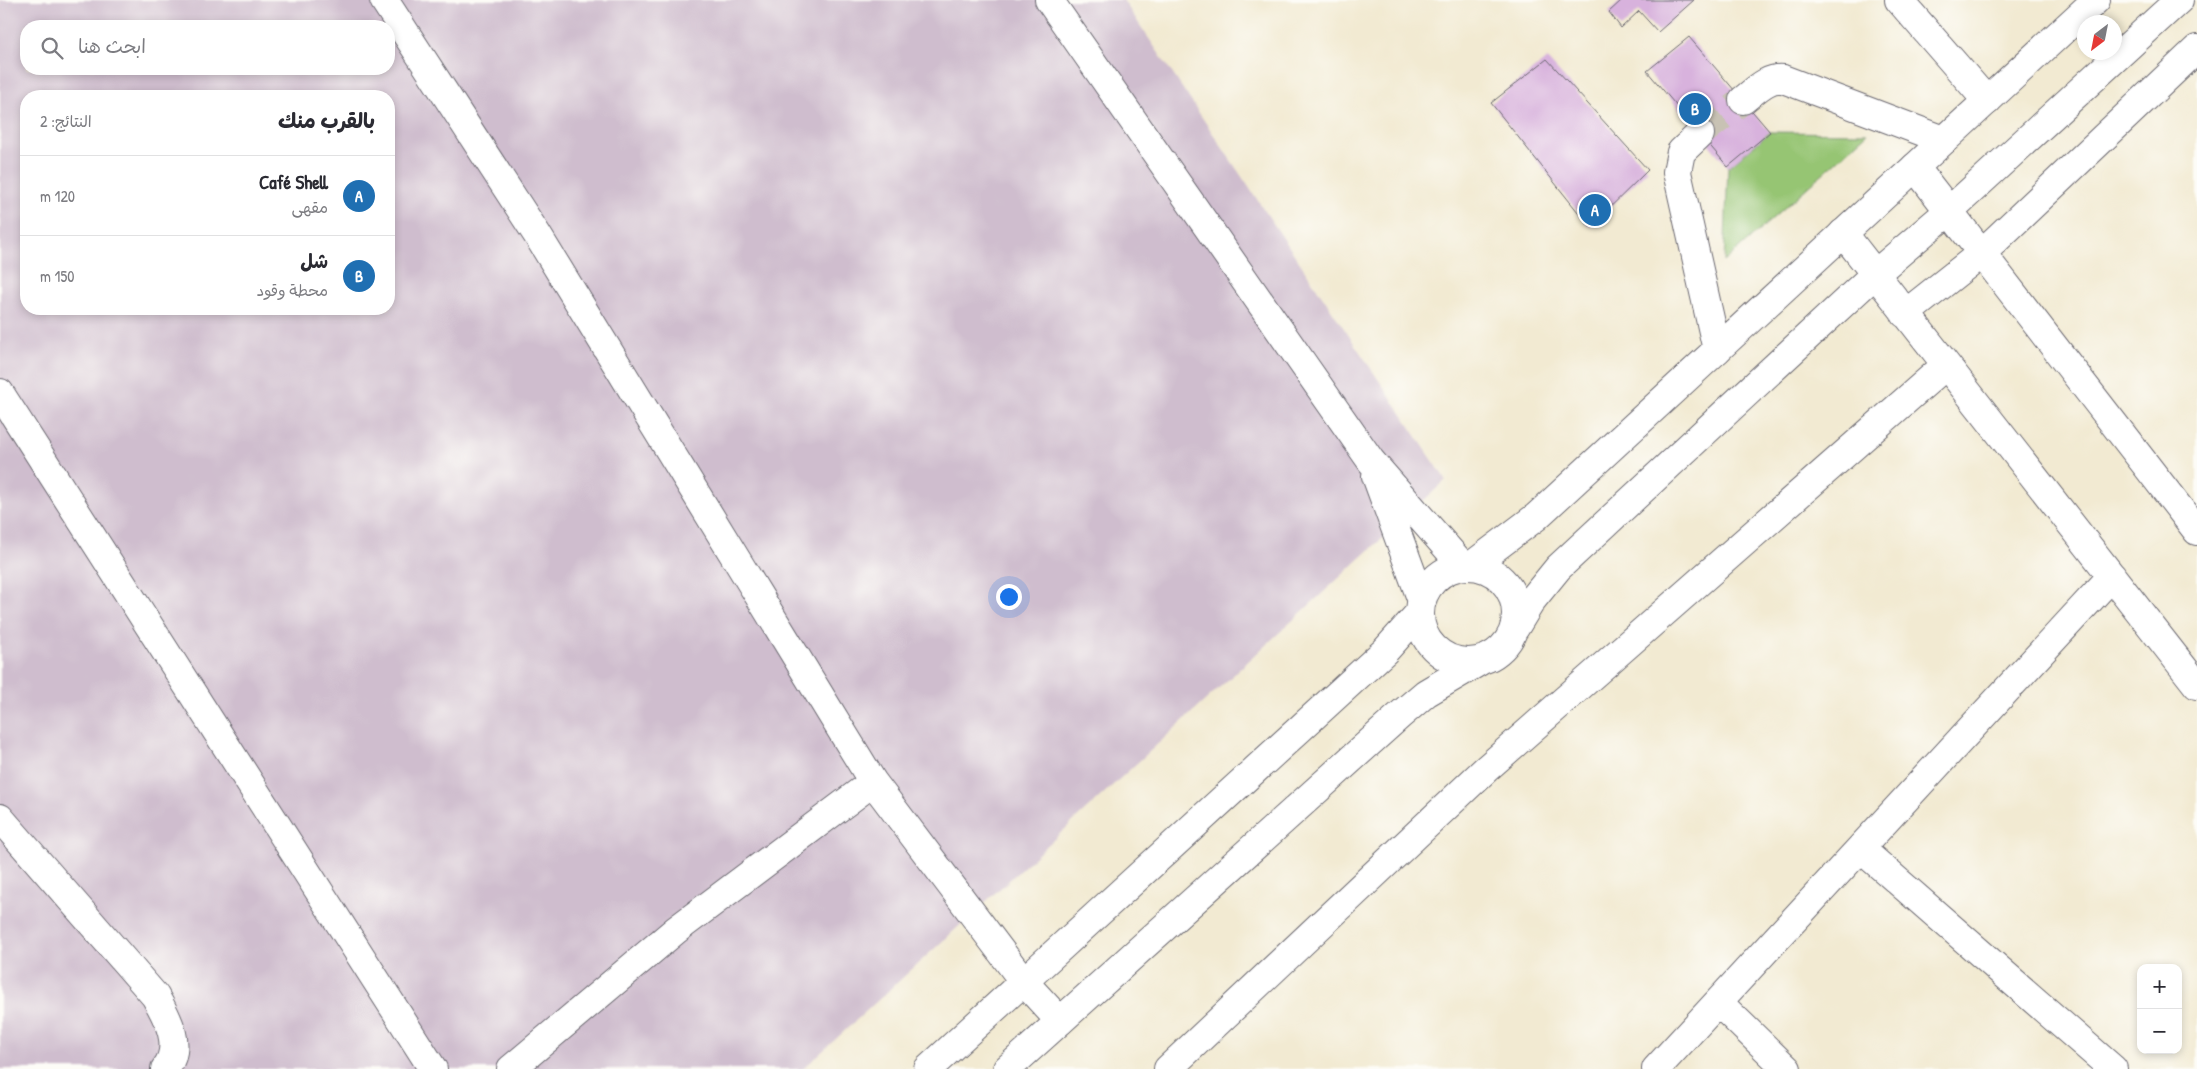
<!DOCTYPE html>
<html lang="ar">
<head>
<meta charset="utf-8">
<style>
	:root { --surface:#fff; --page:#f7f7f7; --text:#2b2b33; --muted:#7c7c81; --line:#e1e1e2; --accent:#1f6fb2 }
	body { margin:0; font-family:"Patrick Hand","Playpen Sans Arabic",sans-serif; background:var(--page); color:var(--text); direction:rtl }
	.controls { position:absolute; right:15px; bottom:15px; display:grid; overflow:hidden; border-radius:10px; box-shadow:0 2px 8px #0003 }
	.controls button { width:45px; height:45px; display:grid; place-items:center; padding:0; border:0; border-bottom:1px solid var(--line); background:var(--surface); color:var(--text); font:25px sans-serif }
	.compass { position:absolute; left:2077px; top:15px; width:45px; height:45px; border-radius:50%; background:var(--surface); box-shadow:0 2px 8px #0003; rotate:212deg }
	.you { position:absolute; left:1008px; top:596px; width:18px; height:18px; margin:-12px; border:4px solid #fff; border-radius:50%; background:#1a73e8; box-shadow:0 0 0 8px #1a73e833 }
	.badge { display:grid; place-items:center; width:32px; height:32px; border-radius:50%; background:var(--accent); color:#fff; font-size:16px; font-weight:700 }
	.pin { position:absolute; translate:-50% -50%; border:2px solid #fff; box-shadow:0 1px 5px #0006 }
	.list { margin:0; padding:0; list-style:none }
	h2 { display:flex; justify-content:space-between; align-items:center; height:65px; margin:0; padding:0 20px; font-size:21px }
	h2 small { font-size:16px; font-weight:400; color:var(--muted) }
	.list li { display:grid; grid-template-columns:32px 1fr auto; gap:15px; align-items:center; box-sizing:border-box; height:80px; padding:0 20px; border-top:1px solid var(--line) }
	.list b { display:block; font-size:19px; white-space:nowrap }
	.list p { margin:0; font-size:16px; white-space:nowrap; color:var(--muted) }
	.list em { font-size:16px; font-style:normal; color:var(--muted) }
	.icon { flex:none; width:28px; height:28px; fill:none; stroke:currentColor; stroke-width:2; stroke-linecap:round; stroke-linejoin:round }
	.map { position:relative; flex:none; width:2197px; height:1069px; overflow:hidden; direction:ltr }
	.search { position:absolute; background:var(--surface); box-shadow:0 2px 8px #0003; left:20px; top:20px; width:375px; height:55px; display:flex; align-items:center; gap:12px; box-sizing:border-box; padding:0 18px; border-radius:20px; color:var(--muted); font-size:19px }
	.panel { position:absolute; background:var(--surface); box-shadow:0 2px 8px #0003; left:20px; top:90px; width:375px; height:225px; border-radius:20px; direction:rtl }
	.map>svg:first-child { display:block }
</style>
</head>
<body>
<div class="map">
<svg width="2197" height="1069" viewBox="0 0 2197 1069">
	<rect width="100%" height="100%" fill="#fdfcf7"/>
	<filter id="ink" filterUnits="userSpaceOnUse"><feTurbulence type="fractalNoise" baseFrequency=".02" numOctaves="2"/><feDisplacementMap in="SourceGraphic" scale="10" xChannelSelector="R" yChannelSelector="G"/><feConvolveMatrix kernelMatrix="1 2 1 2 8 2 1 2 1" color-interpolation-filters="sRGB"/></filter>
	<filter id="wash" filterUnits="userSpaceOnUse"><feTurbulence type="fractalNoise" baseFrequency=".0096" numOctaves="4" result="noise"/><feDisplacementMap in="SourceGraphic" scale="20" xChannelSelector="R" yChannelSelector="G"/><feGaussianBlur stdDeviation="1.12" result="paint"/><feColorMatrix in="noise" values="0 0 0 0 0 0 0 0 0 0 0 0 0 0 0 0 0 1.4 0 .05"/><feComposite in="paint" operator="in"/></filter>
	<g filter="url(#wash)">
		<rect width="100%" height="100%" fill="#f2ead2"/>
		<path fill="#cfbdce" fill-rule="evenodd" d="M0,0H1123L1446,480L803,1069H0ZM26,26H389V69H26ZM26,96H389V309H26Z"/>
		<path fill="#96c573" stroke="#5c7457" d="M1770,132L1868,133L1724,262L1728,167Z"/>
		<g id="blocks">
			<path fill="#d8b2dd" d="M1622,0H1694L1658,32L1639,11L1621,28L1609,12Z
				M1689,37L1770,132L1728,167L1647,71Z
				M1547,59L1648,170L1590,227L1491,103Z"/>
		</g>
	</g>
	<g filter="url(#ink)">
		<use href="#blocks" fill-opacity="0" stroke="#6b6870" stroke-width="1"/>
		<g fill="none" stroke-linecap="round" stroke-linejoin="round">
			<path stroke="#c8c2b4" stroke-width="28" stroke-dasharray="28 14" stroke-linecap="butt" d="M1700,134L1743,100"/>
			<g stroke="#6b6870" stroke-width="30">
				<path id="minor" d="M384,0L538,236L873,782L1024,982L1060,1021
					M1049,0L1371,461L1463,566
					M1899,0L1987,101
					M1743,100C1755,91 1767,77 1783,79L1944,140
					M1700,134L1681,152L1677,172L1717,350
					M1915,167L2197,531
					M1843,233L2197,685
					M1905,314L1982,253L2197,49
					M0,393L433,1069
					M1376,476L1422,601
					M0,818L155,996C167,1017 184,1046 165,1069
					M1861,849L2113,1069
					M1719,1003L1787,1069
					M511,1069L676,930L873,782
					M1168,1069L1486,769L1946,365
					M1656,1069L2112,576"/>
			</g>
			<g stroke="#6b6870" stroke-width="30">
				<path id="major" d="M1471,566L1536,517L2096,0
					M1420 614a48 48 0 1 1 96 0a48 48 0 1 1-96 0Z
					M1515,628L1532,600L1558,568L1875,274L1949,211L2179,0
					M928,1069L1385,651L1420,612
					M1007,1069L1399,716L1426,693L1482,660"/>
			</g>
			<use href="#minor" stroke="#fff" stroke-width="28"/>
			<use href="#major" stroke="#fff" stroke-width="28"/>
		</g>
	</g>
</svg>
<div class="controls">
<button>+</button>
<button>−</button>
</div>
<svg class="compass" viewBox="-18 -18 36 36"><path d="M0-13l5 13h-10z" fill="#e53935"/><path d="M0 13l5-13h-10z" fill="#7c7c81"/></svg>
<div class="you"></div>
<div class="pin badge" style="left:1595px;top:210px">A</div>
<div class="pin badge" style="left:1695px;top:109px">B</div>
<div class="search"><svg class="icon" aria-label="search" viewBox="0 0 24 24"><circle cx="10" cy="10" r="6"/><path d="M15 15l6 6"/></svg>ابحث هنا</div>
<section class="panel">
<h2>بالقرب منك<small>النتائج: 2</small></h2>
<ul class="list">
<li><span class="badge">A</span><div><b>Café Shell</b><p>مقهى</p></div><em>120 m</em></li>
<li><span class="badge">B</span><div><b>شل</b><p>محطة وقود</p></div><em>150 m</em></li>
</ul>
</section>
</div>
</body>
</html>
